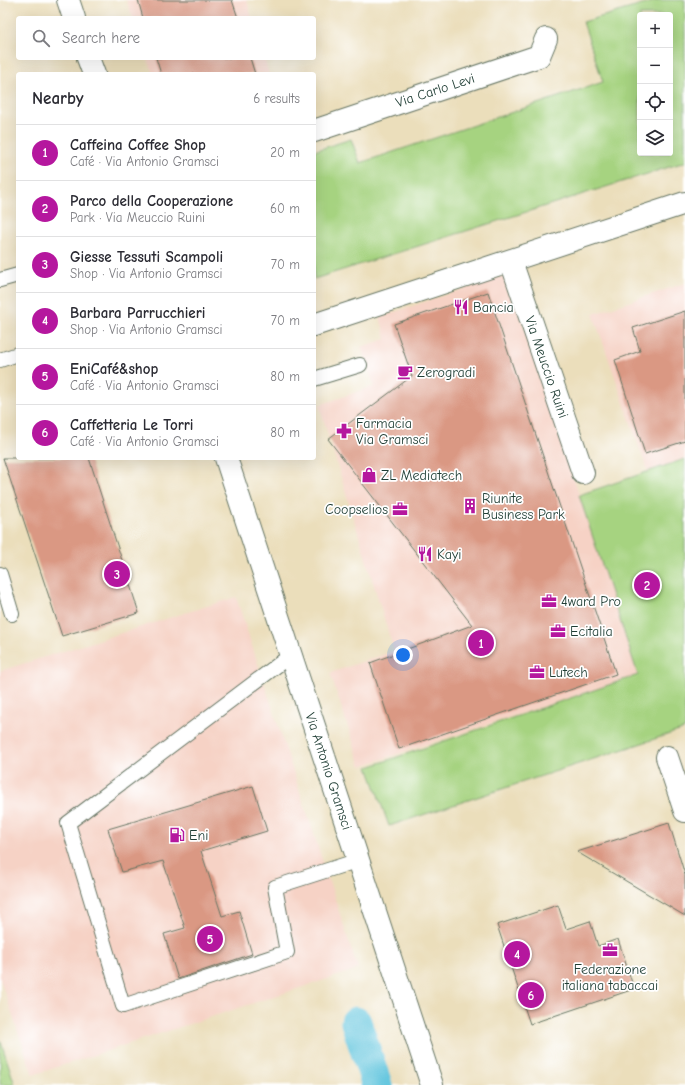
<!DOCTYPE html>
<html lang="en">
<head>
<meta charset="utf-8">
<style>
	:root { --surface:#fff; --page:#f2f2f3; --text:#2b2b33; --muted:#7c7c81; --line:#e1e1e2; --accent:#b5179e }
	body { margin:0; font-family:"Comic Neue",sans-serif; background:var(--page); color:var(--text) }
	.controls { position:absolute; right:12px; top:12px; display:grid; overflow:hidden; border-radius:4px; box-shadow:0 4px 16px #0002 }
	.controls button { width:36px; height:36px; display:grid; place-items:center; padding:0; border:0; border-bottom:1px solid var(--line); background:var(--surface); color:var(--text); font:20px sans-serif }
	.you { position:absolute; left:403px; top:655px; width:14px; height:14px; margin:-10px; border:3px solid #fff; border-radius:50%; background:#1a73e8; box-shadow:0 0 0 6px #1a73e833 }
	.badge { display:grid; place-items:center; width:26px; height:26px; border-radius:50%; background:var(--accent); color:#fff; font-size:13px; font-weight:700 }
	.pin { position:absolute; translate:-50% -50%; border:2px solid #fff; box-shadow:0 1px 4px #0006 }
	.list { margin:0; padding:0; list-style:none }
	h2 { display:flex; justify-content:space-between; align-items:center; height:52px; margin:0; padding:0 16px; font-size:17px }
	h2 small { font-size:13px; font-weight:400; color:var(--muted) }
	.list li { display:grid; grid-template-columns:26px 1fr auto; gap:12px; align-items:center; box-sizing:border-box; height:56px; padding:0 16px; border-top:1px solid var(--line) }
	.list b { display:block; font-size:15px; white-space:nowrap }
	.list p { margin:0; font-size:13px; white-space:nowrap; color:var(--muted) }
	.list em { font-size:13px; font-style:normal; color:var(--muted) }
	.icon { flex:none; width:22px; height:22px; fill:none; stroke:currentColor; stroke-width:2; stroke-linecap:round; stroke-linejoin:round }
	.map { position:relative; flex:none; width:685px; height:1085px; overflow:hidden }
	.search { position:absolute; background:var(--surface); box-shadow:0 4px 16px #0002; left:16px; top:16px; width:300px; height:44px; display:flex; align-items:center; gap:10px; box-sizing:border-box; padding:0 14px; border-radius:4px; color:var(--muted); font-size:15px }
	.panel { position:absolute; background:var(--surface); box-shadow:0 4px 16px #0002; left:16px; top:72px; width:300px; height:388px; border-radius:4px }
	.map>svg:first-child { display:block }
</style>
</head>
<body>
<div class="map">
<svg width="685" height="1085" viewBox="0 0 685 1085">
	<rect width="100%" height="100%" fill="#fff"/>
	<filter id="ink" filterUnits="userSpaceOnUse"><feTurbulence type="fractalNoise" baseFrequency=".025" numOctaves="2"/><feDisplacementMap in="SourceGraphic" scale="8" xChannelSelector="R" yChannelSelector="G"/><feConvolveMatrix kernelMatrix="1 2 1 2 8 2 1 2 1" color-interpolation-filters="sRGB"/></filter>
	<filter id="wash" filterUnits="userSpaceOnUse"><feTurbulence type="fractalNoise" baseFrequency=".012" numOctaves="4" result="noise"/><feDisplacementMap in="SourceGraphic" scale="16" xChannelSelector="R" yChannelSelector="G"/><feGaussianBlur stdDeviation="0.9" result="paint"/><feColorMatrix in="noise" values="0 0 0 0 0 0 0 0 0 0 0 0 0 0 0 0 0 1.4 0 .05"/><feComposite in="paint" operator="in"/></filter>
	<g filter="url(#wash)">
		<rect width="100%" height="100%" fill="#ebdebb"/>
		<path fill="#f6d2c5" d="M126,0H247L252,18H133Z
			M147,58H264L269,74H153Z
			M507,274L638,675L361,766L330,673L394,651L319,405L374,386L361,347L386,339L380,317Z
			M685,283V458L648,472L593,314Z
			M236,597L358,969L33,1075L0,979V671Z"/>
		<path fill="#a6d380" stroke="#62885a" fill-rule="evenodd" d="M659,0H685V162L314,279V151L351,139L360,163L603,82L583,22ZM640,15H670V153H640Z
			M685,459V729L389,826L368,767L638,675L579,495Z
			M0,1039L15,1085H0Z"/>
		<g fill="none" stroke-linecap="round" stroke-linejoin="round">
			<path stroke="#5fc4dd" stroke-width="31" d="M356,1022L377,1085"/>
		</g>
		<g id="blocks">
			<path fill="#da9883" d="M138,0H232L238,18H143Z
				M156,58H250L255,74H161Z
				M488,292L616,674L399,749L370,663L472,625L328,439L412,376L394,324Z
				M685,311V441L645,454L615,360L640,351L633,328Z
				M3,458H89L139,613L62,636Z
				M253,786L267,831L201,851L222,916L239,911L252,954L178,979L164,934L185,928L163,861L122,872L108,829Z
				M669,823L685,875V916L577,852Z
				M558,905L566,929L590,921L598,946L618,939L634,989L530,1024L497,925Z"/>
		</g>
	</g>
	<g filter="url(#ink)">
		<use href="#blocks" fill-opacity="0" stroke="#667563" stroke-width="1"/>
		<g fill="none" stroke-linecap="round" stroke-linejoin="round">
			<g stroke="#667563" stroke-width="16">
				<path id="service" d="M0,280L18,275
					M0,360L18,354
					M314,379L360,365
					M0,574L12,614
					M291,655L68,823L123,1006L287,952L275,887L359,860"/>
			</g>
			<g stroke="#667563" stroke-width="24">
				<path id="minor" d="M314,131L539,56L546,39
					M511,261L583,473
					M314,325L685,203
					M667,757L685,811"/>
			</g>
			<g stroke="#667563" stroke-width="24">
				<path id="tertiary" d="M68,0L74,18
					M88,58L94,74
					M226,458L432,1085"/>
			</g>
			<use href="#service" stroke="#fff" stroke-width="14"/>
			<use href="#minor" stroke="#fff" stroke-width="22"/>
			<use href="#tertiary" stroke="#fff" stroke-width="22"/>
		</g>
	</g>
	<defs>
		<g id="restaurant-bare" transform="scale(1.2)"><path d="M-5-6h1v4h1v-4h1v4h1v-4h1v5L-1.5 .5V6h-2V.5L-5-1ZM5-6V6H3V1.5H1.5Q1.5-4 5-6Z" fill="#b5179e" stroke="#fff" stroke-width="2.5" paint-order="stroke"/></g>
		<g id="cafe-bare" transform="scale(1.2)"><path d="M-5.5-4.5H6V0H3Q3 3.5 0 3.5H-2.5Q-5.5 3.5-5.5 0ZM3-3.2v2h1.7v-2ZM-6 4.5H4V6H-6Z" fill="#b5179e" stroke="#fff" stroke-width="2.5" paint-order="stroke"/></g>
		<g id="pharmacy-bare" transform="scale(1.2)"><path d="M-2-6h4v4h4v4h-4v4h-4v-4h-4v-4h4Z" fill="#b5179e" stroke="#fff" stroke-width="2.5" paint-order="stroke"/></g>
		<g id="shop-bare" transform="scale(1.2)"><path d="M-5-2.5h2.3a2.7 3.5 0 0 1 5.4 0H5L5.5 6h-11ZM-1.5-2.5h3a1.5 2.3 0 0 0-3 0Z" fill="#b5179e" stroke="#fff" stroke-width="2.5" paint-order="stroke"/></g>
		<g id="building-bare" transform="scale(1.2)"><path d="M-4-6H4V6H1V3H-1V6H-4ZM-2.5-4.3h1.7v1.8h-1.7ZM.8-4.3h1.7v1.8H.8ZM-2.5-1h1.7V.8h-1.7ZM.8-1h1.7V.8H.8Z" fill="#b5179e" stroke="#fff" stroke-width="2.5" paint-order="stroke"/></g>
		<g id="office-bare" transform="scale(1.2)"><path d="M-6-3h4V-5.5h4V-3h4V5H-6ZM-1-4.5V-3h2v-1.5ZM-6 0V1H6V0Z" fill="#b5179e" stroke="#fff" stroke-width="2.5" paint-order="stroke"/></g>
		<g id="fuel-bare" transform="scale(1.2)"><path d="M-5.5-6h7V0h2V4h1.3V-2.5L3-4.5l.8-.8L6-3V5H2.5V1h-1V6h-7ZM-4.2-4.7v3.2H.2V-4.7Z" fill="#b5179e" stroke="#fff" stroke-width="2.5" paint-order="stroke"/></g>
	</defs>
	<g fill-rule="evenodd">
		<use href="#restaurant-bare" x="461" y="307"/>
		<use href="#cafe-bare" x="405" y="372"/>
		<use href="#pharmacy-bare" x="344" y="431"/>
		<use href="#shop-bare" x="369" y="475"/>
		<use href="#building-bare" x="470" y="506"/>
		<use href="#office-bare" x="400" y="509"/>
		<use href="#restaurant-bare" x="425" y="554"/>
		<use href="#office-bare" x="549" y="601"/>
		<use href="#office-bare" x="558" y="631"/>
		<use href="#office-bare" x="537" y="672"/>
		<use href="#fuel-bare" x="177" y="835"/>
		<use href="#office-bare" x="610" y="950"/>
	</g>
	<g text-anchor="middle" stroke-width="3.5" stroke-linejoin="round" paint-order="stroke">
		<g font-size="14" fill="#1f3d34" stroke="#fff">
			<text transform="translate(435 90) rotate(-18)" y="5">Via Carlo Levi</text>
			<text transform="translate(547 367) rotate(71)" y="5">Via Meuccio Ruini</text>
			<text transform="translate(329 771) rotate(72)" y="5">Via Antonio Gramsci</text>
		</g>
		<g font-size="14" fill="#1f3d34" stroke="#fff" text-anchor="start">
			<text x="473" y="312">Bancia</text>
			<text x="417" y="377">Zerogradi</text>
			<text x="356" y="428">Farmacia<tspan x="356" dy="16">Via Gramsci</tspan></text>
			<text x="381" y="480">ZL Mediatech</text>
			<text x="482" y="503">Riunite<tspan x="482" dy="16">Business Park</tspan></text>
			<text x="388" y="514" text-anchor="end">Coopselios</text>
			<text x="437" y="559">Kayi</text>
			<text x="561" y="606">4ward Pro</text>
			<text x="570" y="636">Ecitalia</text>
			<text x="549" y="677">Lutech</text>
			<text x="189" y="840">Eni</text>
			<text x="610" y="974" text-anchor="middle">Federazione<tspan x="610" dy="16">italiana tabaccai</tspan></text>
		</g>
	</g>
</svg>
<div class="controls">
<button>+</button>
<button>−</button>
<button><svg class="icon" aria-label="locate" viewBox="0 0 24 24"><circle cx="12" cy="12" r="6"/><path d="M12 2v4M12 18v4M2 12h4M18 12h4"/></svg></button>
<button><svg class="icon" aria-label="layers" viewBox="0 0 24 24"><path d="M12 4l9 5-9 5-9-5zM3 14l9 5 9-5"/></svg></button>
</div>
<div class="you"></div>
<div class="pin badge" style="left:481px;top:643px">1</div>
<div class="pin badge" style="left:647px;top:585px">2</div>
<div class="pin badge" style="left:117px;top:574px">3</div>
<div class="pin badge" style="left:517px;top:954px">4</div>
<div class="pin badge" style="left:210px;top:939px">5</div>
<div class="pin badge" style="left:531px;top:995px">6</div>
<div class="search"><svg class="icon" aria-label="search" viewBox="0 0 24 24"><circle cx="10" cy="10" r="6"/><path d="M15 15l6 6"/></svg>Search here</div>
<section class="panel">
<h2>Nearby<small>6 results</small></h2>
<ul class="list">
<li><span class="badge">1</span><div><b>Caffeina Coffee Shop</b><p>Café · Via Antonio Gramsci</p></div><em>20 m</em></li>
<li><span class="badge">2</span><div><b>Parco della Cooperazione</b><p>Park · Via Meuccio Ruini</p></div><em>60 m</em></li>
<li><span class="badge">3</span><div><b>Giesse Tessuti Scampoli</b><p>Shop · Via Antonio Gramsci</p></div><em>70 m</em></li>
<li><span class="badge">4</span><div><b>Barbara Parrucchieri</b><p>Shop · Via Antonio Gramsci</p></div><em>70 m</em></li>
<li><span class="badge">5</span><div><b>EniCafé&amp;shop</b><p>Café · Via Antonio Gramsci</p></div><em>80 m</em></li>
<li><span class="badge">6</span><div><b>Caffetteria Le Torri</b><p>Café · Via Antonio Gramsci</p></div><em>80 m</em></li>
</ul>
</section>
</div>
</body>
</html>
